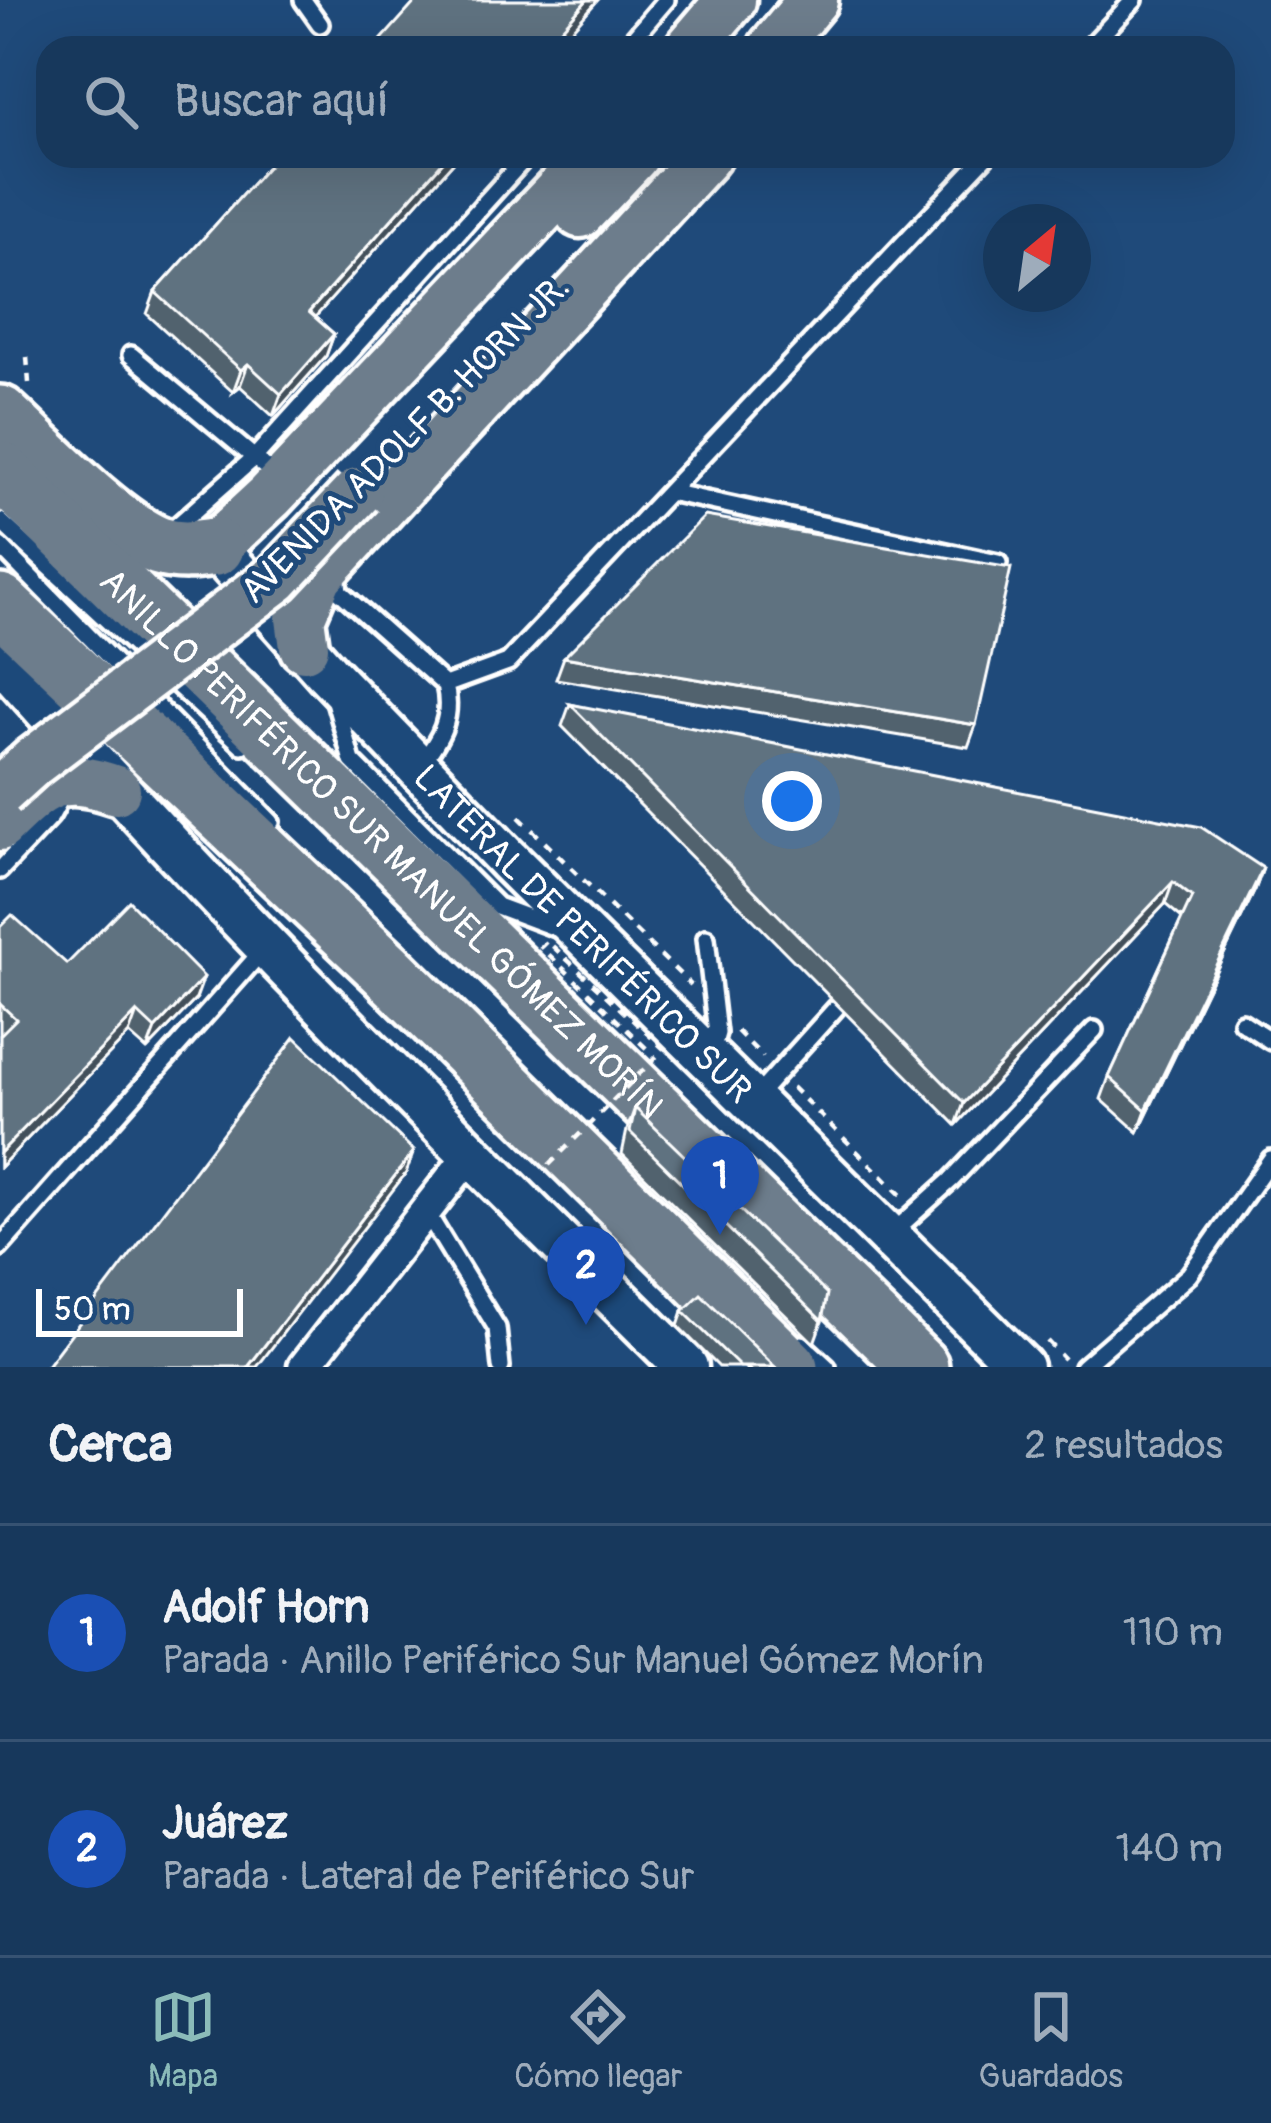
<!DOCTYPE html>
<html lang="es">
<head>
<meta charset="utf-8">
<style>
	:root { --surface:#17385c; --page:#203f62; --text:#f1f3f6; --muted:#9eacbb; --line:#365272; --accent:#8bbbb9 }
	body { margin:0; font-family:Pangolin,sans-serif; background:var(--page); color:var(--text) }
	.compass { position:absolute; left:983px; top:204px; width:108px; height:108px; border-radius:50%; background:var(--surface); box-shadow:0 12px 48px #0002; rotate:29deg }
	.scale { position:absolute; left:36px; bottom:30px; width:207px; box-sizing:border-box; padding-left:12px; border:6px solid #fff; border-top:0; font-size:33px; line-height:42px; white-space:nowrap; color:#fff; -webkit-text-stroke:9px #1f4a7a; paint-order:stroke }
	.you { position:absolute; left:792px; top:801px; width:42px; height:42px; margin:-30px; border:9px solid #fff; border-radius:50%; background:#1a73e8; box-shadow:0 0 0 18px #1a73e833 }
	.badge { display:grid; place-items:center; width:78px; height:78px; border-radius:50%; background:var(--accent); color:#fff; font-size:39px; font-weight:700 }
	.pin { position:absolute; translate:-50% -99px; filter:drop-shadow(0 3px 6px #0008) }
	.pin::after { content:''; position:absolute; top:63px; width:42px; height:36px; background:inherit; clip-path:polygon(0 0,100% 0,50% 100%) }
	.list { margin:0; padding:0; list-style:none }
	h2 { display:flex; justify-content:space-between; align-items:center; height:156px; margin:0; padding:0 48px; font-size:51px }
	h2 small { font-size:39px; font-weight:400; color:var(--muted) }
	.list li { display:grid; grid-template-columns:78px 1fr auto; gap:36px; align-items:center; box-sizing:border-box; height:216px; padding:0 48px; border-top:3px solid var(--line) }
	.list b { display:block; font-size:45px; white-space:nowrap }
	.list p { margin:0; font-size:39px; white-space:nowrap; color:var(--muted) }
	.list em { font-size:39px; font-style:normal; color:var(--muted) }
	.icon { flex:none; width:66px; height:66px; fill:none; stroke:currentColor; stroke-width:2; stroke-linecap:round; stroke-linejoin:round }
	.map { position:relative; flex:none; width:1271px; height:1367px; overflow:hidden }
	.search { position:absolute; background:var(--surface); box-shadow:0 12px 48px #0002; left:36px; right:36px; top:36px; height:132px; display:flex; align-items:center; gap:30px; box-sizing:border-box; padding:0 42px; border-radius:36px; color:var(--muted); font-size:45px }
	.sheet { height:588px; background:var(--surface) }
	nav { display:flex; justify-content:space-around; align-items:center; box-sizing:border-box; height:168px; border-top:3px solid var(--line); background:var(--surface); font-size:33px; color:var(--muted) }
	nav a { display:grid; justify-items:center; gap:6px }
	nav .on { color:var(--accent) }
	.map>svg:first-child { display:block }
</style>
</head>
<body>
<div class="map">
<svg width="1271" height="1367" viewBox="0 0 1271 1367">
	<rect width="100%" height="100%" fill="#1f4a7a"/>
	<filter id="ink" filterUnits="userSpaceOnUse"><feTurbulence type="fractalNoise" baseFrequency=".00833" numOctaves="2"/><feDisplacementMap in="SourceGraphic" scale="24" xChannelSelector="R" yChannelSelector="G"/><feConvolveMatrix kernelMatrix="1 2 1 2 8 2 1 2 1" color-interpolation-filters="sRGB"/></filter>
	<g filter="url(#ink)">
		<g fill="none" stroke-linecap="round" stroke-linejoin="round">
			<g stroke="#fff" stroke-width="24">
				<path id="lane" d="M303,0L320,24
					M625,48L666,0
					M1089,48L1134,0
					M131,355L281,480
					M669,492L998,563
					M0,521L242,745
					M170,532L254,458L527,156
					M0,546L271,822
					M337,574L339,591L445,685C453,718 441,738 421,764
					M445,685L508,662L986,156
					M335,701L352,761L497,906L556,928
					M0,870L51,816L63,794
					M706,938L717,1033L711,1054
					M1242,1022L1271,1041
					M756,1097L836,1008
					M427,1213L497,1328L501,1367
					M891,1234L951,1180L1094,1030
					M0,1247L264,949
					M802,1344L827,1367
					M1083,1367L1189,1275L1271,1159"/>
			</g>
			<g stroke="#fff" stroke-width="39">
				<path id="street" d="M304,1367L471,1153"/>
			</g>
			<g stroke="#fff" stroke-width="51">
				<g id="secondary">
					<path id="s1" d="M215,547L327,673L508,860L1021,1367"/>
					<path d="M0,658C217,905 452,1136 686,1367"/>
				</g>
			</g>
			<g stroke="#fff" stroke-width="57">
				<path id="primary" d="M690,48L731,0
					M773,48L813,0
					M580,213L634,156
					M215,547L270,496L592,156
					M304,647L300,618L318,576L706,156
					M0,826C42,785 57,769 116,790"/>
			</g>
			<g stroke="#fff" stroke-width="66">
				<g id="highway">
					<path d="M0,415C38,450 113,529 159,546C178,552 195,550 215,547"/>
					<path id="s2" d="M0,470L919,1367"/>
					<path d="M0,604L387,970L789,1367"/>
				</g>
			</g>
			<path stroke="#fff" stroke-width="4.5" stroke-dasharray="9 9" stroke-linecap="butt" d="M27,357L29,383
				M519,817L691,985
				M737,1031L763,1057
				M792,1087L903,1197
				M1047,1341L1064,1359"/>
			<use href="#lane" stroke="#1f4a7a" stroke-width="15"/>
			<use href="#street" stroke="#1f4a7a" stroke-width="30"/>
			<use href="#secondary" stroke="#1f4a7a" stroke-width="42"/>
			<use href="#primary" stroke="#6d7d8c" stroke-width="48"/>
			<use href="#highway" stroke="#6d7d8c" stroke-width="57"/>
			<g stroke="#fff" stroke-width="57" stroke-linecap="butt">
				<path id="primary-bridge" d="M0,792L33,762L277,578L358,492"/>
			</g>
			<path stroke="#fff" stroke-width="4.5" stroke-dasharray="9 9" stroke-linecap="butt" d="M549,1165L664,1049L547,941L541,947L648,1050"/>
			<use href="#primary-bridge" stroke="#6d7d8c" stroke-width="48"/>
		</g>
		<path fill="#51626e" stroke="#fff" stroke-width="3" d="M277,156H459L315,317L334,334L326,356L273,416L240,386L233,392L147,314L155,292Z
			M564,657L976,725L968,747L556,679Z
			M570,704L1263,868L1255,890L1138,1132L1101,1099L1109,1077L1182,918L1165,904L956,1125L562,726Z
			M0,927L67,964L196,999L147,1050L129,1034L0,1167Z
			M635,1108L822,1321L814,1343L622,1154L627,1130Z
			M683,1311L775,1367H719L678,1326Z"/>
		<path fill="#42505a" stroke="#fff" stroke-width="3" d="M587,0H598L555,48H544Z
			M448,156H459L301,333L309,312Z
			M334,334L326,356L273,416L281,394Z
			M248,364L240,386L233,392L241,370Z
			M1263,868L1255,890L1138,1132L1146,1110Z
			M1173,882L1165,904L956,1125L964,1103Z
			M204,977L196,999L147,1050L155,1029Z
			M137,1012L129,1034L0,1167V1153Z
			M414,1151L406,1173L257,1367H248Z"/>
		<path fill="#5e7280" stroke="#fff" stroke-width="3" d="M417,0H587L544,48H374Z
			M277,156H448L309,312L334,334L281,394L248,364L241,370L155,292Z
			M705,516L1011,568L976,725L564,657Z
			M570,704L1201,827L1263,868L1146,1110L1109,1077L1192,897L1173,882L964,1103Z
			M129,901L204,977L155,1029L137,1012L0,1153V1035L16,1019L0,1004V927L12,915L67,964Z
			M295,1037L414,1151L248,1367H46Z
			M635,1108L827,1294L822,1321L630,1132Z
			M701,1294L775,1367H740L683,1311Z"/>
	</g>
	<g text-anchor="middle" stroke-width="10" stroke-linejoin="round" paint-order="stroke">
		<g font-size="36" fill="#fff" stroke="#1f4a7a">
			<text transform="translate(404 438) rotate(-45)" y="13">AVENIDA ADOLF B. HORN JR.</text>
			<text dy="13" stroke="none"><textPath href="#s2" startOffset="534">ANILLO PERIFÉRICO SUR MANUEL GÓMEZ MORÍN</textPath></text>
			<text dy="13" stroke="none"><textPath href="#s1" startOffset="534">LATERAL DE PERIFÉRICO SUR</textPath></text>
		</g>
	</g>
</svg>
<svg class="compass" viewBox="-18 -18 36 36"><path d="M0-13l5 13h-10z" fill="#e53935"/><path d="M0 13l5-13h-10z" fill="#9eacbb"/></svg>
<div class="scale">50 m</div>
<div class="you"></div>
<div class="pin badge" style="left:720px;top:1235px;background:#1a4fb4">1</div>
<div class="pin badge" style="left:586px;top:1325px;background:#1a4fb4">2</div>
<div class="search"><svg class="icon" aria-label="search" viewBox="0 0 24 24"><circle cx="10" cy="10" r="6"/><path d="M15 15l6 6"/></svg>Buscar aquí</div>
</div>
<section class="sheet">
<h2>Cerca<small>2 resultados</small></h2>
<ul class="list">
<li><span class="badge" style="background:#1a4fb4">1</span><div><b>Adolf Horn</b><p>Parada · Anillo Periférico Sur Manuel Gómez Morín</p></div><em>110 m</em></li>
<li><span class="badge" style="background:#1a4fb4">2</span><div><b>Juárez</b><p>Parada · Lateral de Periférico Sur</p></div><em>140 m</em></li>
</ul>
</section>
<nav>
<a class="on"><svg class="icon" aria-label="map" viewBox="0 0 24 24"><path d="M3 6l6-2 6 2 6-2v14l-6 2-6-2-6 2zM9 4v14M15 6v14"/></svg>Mapa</a>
<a><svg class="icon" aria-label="directions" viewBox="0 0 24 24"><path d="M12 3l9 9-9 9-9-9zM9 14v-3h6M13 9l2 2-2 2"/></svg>Cómo llegar</a>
<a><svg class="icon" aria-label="saved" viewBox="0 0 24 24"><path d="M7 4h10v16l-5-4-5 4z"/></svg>Guardados</a>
</nav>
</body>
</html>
